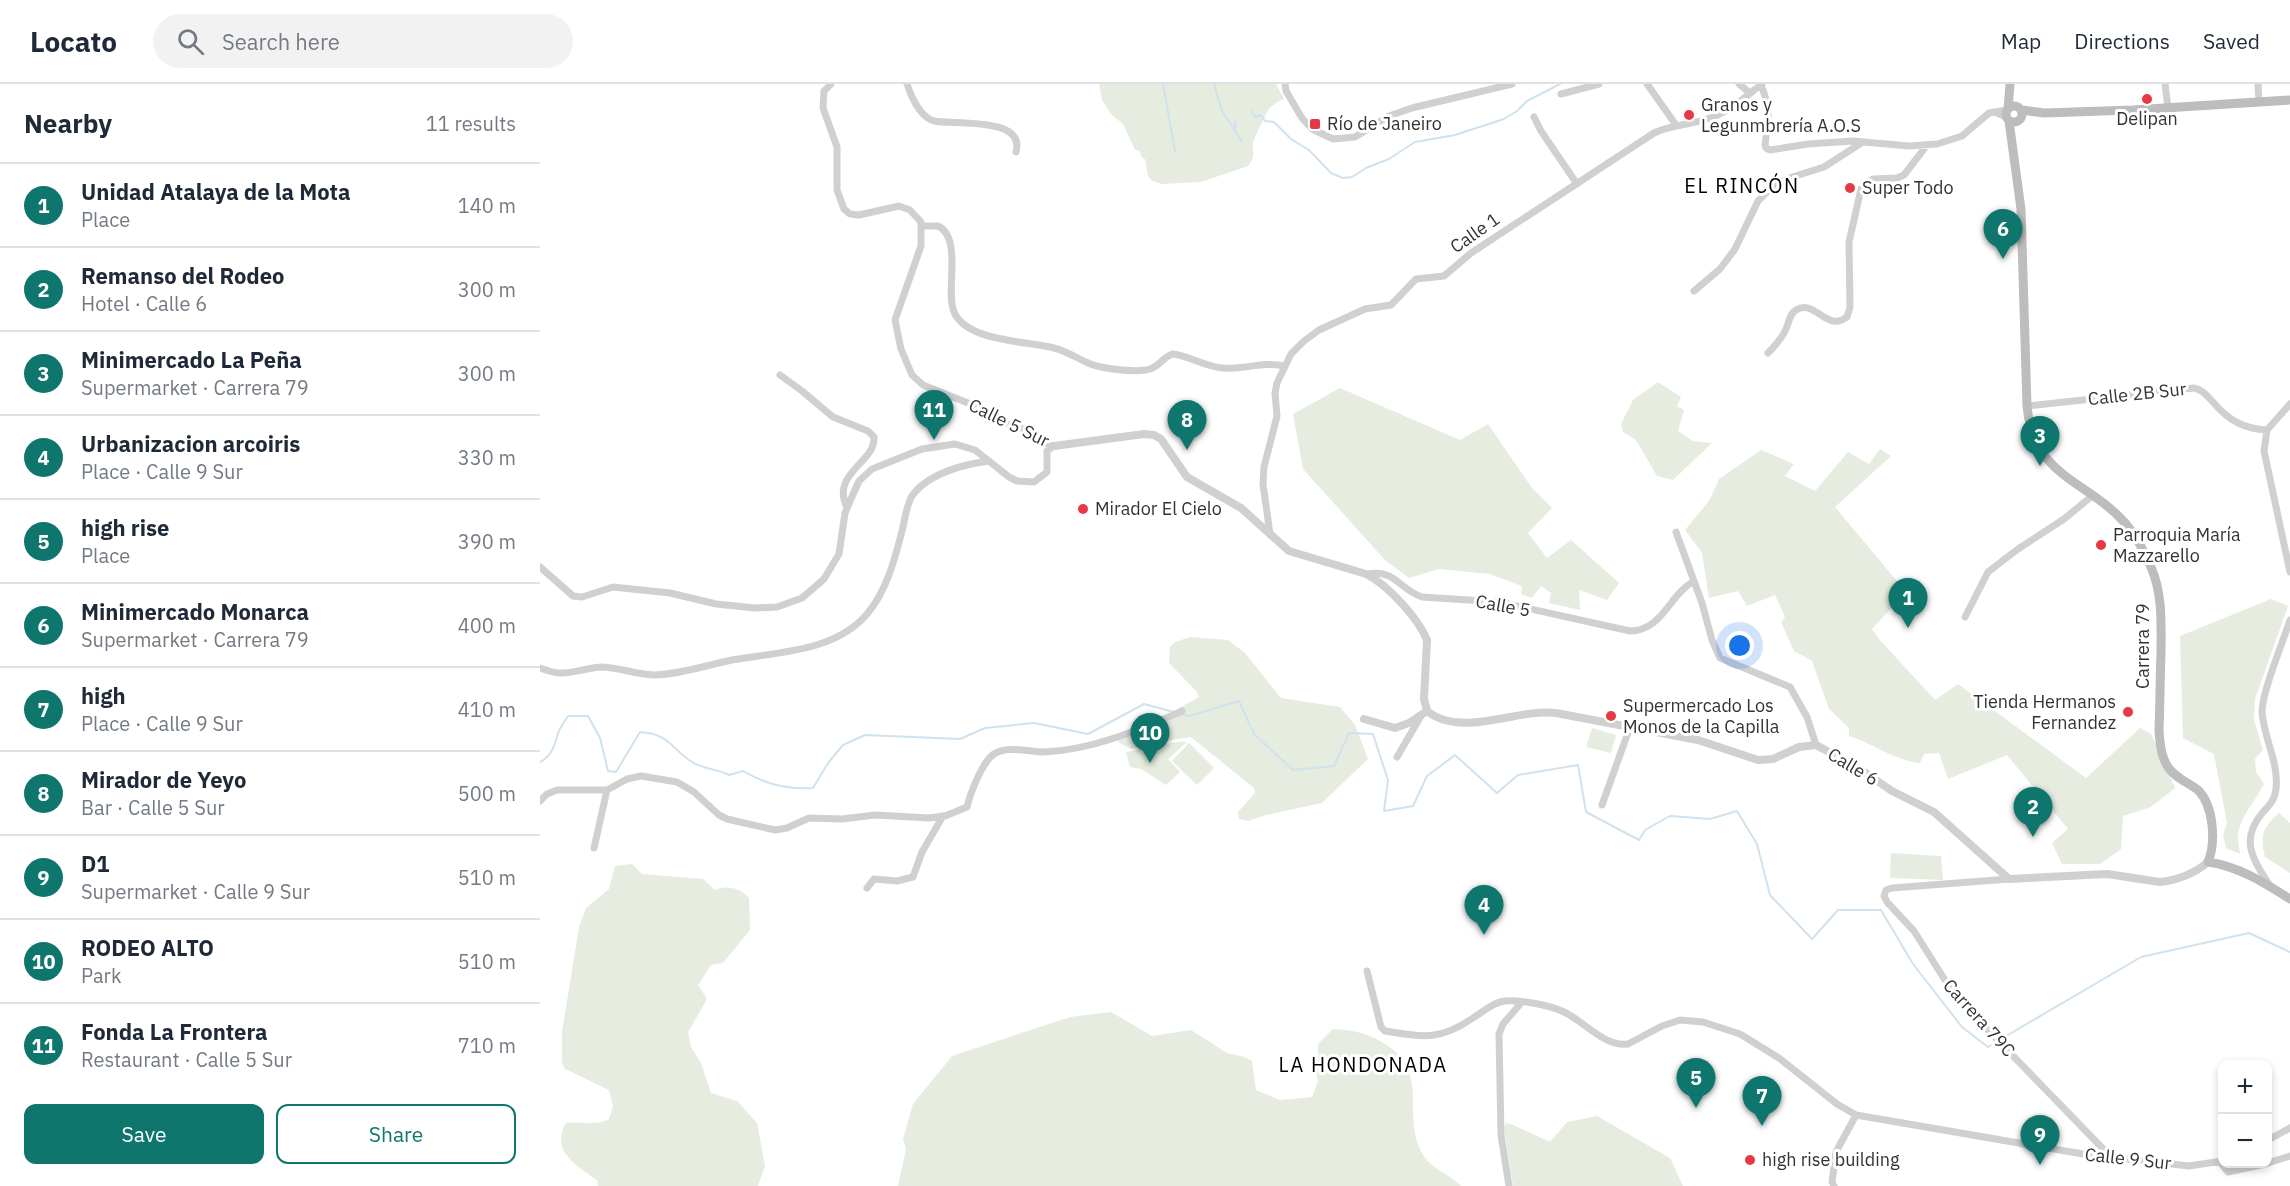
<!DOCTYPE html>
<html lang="en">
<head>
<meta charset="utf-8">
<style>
	:root { --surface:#fff; --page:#f2f2f3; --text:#1f2937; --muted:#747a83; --line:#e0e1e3; --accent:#0f766e }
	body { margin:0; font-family:"IBM Plex Sans",sans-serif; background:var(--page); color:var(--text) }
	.controls { position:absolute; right:18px; bottom:18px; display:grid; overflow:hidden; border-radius:12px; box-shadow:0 3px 9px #0003 }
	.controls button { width:54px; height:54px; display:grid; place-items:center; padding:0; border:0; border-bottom:2px solid var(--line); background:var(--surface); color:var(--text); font:30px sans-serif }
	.you { position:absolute; left:1200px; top:562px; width:21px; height:21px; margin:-15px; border:4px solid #fff; border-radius:50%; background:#1a73e8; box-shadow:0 0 0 9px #1a73e833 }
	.badge { display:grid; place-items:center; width:39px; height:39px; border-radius:50%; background:var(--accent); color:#fff; font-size:20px; font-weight:700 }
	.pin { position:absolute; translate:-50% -50px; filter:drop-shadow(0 2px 3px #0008) }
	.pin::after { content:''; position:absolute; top:32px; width:21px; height:18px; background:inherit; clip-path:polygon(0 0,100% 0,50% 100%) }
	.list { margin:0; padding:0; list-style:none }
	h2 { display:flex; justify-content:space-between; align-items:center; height:78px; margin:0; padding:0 24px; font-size:26px }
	h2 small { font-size:20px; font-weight:400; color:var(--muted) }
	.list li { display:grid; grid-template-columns:39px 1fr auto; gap:18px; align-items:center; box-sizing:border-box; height:84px; padding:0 24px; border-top:2px solid var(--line) }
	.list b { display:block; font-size:22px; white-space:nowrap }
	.list p { margin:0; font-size:20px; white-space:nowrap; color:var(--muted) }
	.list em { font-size:20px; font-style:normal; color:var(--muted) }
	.actions { display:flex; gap:12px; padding:18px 24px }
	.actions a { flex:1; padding:14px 0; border:2px solid var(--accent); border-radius:12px; text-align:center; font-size:21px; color:var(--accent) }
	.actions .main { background:var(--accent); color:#fff }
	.icon { flex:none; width:33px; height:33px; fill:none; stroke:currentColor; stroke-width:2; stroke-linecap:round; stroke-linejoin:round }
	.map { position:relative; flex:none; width:1750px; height:1102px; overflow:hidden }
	header { display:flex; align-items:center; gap:36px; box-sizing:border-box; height:84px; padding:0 30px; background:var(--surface); border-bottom:2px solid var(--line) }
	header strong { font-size:28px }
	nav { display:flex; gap:33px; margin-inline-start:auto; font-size:21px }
	.search { width:420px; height:54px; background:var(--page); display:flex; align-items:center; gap:15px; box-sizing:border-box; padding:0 21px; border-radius:33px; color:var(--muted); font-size:22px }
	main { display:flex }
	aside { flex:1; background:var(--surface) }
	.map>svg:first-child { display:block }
</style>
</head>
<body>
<header>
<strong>Locato</strong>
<div class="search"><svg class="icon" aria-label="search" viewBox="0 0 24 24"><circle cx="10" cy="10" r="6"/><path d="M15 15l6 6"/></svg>Search here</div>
<nav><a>Map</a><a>Directions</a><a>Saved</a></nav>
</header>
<main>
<aside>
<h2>Nearby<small>11 results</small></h2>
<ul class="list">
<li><span class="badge">1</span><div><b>Unidad Atalaya de la Mota</b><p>Place</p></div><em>140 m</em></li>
<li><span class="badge">2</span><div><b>Remanso del Rodeo</b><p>Hotel · Calle 6</p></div><em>300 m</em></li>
<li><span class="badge">3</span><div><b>Minimercado La Peña</b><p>Supermarket · Carrera 79</p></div><em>300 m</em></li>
<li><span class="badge">4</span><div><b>Urbanizacion arcoiris</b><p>Place · Calle 9 Sur</p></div><em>330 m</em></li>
<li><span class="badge">5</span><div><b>high rise</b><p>Place</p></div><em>390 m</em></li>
<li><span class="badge">6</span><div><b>Minimercado Monarca</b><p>Supermarket · Carrera 79</p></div><em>400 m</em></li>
<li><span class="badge">7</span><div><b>high</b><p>Place · Calle 9 Sur</p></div><em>410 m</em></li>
<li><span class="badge">8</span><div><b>Mirador de Yeyo</b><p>Bar · Calle 5 Sur</p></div><em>500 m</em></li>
<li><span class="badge">9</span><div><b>D1</b><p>Supermarket · Calle 9 Sur</p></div><em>510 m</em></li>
<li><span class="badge">10</span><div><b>RODEO ALTO</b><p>Park</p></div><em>510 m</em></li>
<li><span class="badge">11</span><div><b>Fonda La Frontera</b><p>Restaurant · Calle 5 Sur</p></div><em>710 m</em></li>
</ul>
<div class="actions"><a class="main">Save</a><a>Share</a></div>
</aside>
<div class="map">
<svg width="1750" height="1102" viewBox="0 0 1750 1102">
	<rect width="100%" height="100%" fill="#fff"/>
	<path fill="#e6ecdf" d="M559,0H736L744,15C739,17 732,21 728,26C726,30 713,56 713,60C713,70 715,73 708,82L661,98L622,100L612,97L608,92L605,75L602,74L599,66H595L583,40L571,30L562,16Z
		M1118,298L1141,313L1137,322L1144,326L1138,347L1153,357L1172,359L1133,396L1117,392L1096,356L1083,348L1081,340L1093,316Z
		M800,304L920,356L948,340L992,404L1012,424L988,449L1007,474L1031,456L1079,499L1067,516L1039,506L1040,526L1009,519L1011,509L1001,502L992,514L981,510L982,502L950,490L899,485L869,494L845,476L763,385L753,330Z
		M1340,365L1351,372L1295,423L1366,508L1332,545L1339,555L1395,616L1418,600L1546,694L1600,644L1611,650L1635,704L1611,723L1583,732L1581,765L1560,780H1522L1512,759L1528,745L1467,671L1408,695L1399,669L1384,670L1380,679C1355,677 1333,659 1309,652V644L1289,625L1272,577L1254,567L1241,538L1245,533L1235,511L1207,522L1198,507L1169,514L1162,469L1145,446L1169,417L1179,395L1221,366L1254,380L1245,392L1275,407L1308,368L1329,380Z
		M1731,515L1748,522L1715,615L1714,636L1723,666L1715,675L1716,688L1724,700C1716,716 1700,733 1698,751C1698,757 1699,764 1700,770L1686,764L1683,751L1687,739L1674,670L1643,654L1640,552Z
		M650,553L688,556L705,569L741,614L800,623L815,641L828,675L782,719L726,731L708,737L699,735L698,728L715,709L714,704L651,653L637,655L591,665L578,658L579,655L599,647L659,613L657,608L629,579L630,563L635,558Z
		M1052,644L1076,651L1071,669L1046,663Z
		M637,658H647L628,675L640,688L626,701L601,685L590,683L586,668Z
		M649,659L674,684L657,701L632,677Z
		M1739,729L1750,739V789L1725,773C1720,751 1722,744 1739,729Z
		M1351,769L1401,772L1403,796L1350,794Z
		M92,780L102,790L163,795L175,806C188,801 200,804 209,814L210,846L183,879L171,881L158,901L166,913V917L148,948L151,963L161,979L171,1009L197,1017L217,1039L225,1082L218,1102H58L57,1096C36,1081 10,1067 26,1039C40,1037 57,1042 69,1035L73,1022L69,1006L25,985L22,979V948L39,843L46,824L69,805L75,782Z
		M571,928L612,952L651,946L687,969L704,973L712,977L716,1006L740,1016L772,1013L778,997L775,982L778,974V960L793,945C812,946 829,949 845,960C891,989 861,1030 882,1069C889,1084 910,1090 921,1102H358L366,1065L363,1055L373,1020L412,972L530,933Z
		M1057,1032L1130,1074L1143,1102H973L964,1044L966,1039L971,1040L1010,1058L1027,1038Z"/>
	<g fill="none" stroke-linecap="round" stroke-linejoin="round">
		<path stroke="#cfe2ee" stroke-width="2" d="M623,0L635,67
			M674,0L682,27L702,58
			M711,27L715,33L721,31L725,37L734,38L751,55L769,66L791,89L803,94L812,93L826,84L849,75L875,58L915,51L964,35L977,27L987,17L1020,0
			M695,46V37
			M640,630L649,632L699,617L714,650L753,686L794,682L809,649L833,650L848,696L844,727L873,722L887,692L915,671L957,709L978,691L1038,681L1046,728L1099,756L1105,746L1130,732L1170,735L1197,727L1217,760L1230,811L1272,855L1298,826H1341L1373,880L1422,943L1448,963L1456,958
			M0,678C12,672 15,661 18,649C20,643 25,637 28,632H48L60,654L68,687L76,688L100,648C130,650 130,664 152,678C163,685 177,685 189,691L203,687C225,700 248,706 273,704L288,679L303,661L325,651L420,655L445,644L494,639L548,650L604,620L634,628
			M1461,955L1601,873L1709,849L1750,868"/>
		<path stroke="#d0d0d0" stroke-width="7" d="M291,0L284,7L283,24L297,63V106L304,125L310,130L319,131L359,122L370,126L381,138V162L355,236L361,265L372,291L383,301L428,319L457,337L481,344L507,360L514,362
			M367,0C371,12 380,33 394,37C412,41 486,32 476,68
			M745,0L746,7L762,34L772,45L793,55L815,53L849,32L872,24L972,0
			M1107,0L1136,41
			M1199,0L1210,9
			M1625,0L1628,24
			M1718,0L1719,18
			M1221,1C1231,24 1228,37 1225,61L1226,64L1230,66L1268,60L1313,57L1369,62L1397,60L1422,52L1449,29L1467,26
			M1021,10L1059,0
			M1455,28L1466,33
			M994,33L1001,47L1037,100
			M381,142H398C423,154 405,207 414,228C427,258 488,257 514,264C526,267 537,274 548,279C561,285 592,288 606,286C618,285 622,273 633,270C650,272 665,283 683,284C704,286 723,277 744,282
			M1154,207L1180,185L1195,165L1218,117L1232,103L1246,95L1284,83L1323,58
			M1228,269C1235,262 1241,255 1245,247C1249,240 1249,230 1256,226C1275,214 1286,249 1307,233L1310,223L1309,158L1321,105L1333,95L1357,94L1364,91L1387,61
			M240,291L262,307L293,333L328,347L334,353C336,378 290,390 307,423
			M1750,320L1727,346L1724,367L1750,488
			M1487,322L1654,304C1663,306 1667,312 1673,318C1688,336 1704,345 1727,346
			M1136,448L1162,519L1172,556L1180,574L1250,603L1267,633L1276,661
			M730,450L723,400L724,383L737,332L735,309L737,299L751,270L764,257L779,246L825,225L851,221L876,195L904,192L931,169L1114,49C1132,40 1152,41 1170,34C1189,28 1206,12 1222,0
			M0,483L33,512L42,513L73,503L130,509L176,520L215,524L237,523L262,514L284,495L299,470L305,429L314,408L319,397L332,385L382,365L415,360L435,366L469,393L477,397L494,398L507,388V367L514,362
			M826,490C857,485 858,505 882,513L959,518L1090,547C1122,547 1129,511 1154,497
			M1425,533L1448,488L1478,465L1524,435L1552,412
			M0,584C6,586 12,588 18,589C33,590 48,583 63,583C81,584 98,591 116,591C142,590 167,581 192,576C237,568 295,568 327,530C346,508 355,475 362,447C365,436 366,422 372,412C387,390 424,380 449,377
			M857,673L881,632
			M0,717L7,710L17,706H67L87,695L101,692L137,698L154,708L179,731L187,735L235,746L247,744L269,734L302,735L335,731L389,734L405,732L427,723C430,710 442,678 454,670C467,661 489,668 504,668C553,666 598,646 642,627
			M1062,721L1090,643
			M54,764L67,706
			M1469,795L1352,804L1346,806L1344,812L1347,818L1374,847L1415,912L1571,1073
			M1730,802C1713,775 1699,756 1723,728C1730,721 1735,715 1736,705C1739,678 1724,655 1722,628C1722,608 1743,558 1750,536
			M327,804L334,795L357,797L373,793L382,768L403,732
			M827,887L841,943L845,947C883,953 900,957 933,934C943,928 953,918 965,917C981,916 1010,921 1024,928C1045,938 1064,963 1088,960L1122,942L1140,936L1163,938L1200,950L1239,974L1297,1020L1316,1031L1543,1070L1649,1082L1682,1077
			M1728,1056L1750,1044
			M1680,1078L1688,1088L1725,1080
			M1728,1079L1750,1072
			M969,1102L961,1051L959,950L963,940L981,919
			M1294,1102L1292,1098L1296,1068L1316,1031"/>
		<path stroke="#d0d0d0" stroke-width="8" d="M514,362L604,350L614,351L621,355L647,393L701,424L749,467L826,490C848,501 878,534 887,556L884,615L887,627
			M887,627C922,655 977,624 1016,629L1158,656L1218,676L1233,675L1259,663L1276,661L1317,683L1352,707L1394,728L1469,795L1567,790L1620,798C1638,796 1654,790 1668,778
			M824,635L855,644L869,639L887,627"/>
		<path stroke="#bdbdbd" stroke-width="9" d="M1466 30a8 8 0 1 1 16 0a8 8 0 1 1-16 0Z
			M1468,25L1470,0
			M1482,26L1504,29L1593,26L1750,16
			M1469,37L1481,125L1487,322C1494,395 1547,395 1586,440C1596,452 1605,469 1611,483C1623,511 1621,540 1621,569C1620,595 1620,621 1619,647C1620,659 1621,673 1628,683C1635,694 1648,698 1658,706C1674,722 1676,759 1668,778C1698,782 1725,799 1750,815"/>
	</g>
	<g fill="#e63946" stroke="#fff" stroke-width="2">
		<circle cx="1607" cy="15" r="6"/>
		<circle cx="1149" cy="31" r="6"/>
		<rect x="769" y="34" width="12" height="12" rx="3"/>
		<circle cx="1310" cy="104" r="6"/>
		<circle cx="543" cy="425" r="6"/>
		<circle cx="1561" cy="461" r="6"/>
		<circle cx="1588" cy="628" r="6"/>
		<circle cx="1071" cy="632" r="6"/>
		<circle cx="1210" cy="1076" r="6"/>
	</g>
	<g text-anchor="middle" stroke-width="6" stroke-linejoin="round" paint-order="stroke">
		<g font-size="18" fill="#333" stroke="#fff" text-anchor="start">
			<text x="1161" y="27">Granos y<tspan x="1161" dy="21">Legunmbrería A.O.S</tspan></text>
			<text x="1607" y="41" text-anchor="middle">Delipan</text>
			<text x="787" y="46">Río de Janeiro</text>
			<text x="1322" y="110">Super Todo</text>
			<text x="555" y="431">Mirador El Cielo</text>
			<text x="1573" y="457">Parroquia María<tspan x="1573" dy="21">Mazzarello</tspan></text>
			<text x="1576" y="624" text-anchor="end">Tienda Hermanos<tspan x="1576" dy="21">Fernandez</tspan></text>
			<text x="1083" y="628">Supermercado Los<tspan x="1083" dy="21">Monos de la Capilla</tspan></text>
			<text x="1222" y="1082">high rise building</text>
		</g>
		<g font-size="18" fill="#333" stroke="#fff">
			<text transform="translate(935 149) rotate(-35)" y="6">Calle 1</text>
			<text transform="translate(1597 310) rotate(-6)" y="6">Calle 2B Sur</text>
			<text transform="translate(469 339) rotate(26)" y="6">Calle 5 Sur</text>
			<text transform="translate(963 522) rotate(10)" y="6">Calle 5</text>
			<text transform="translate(1603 562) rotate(-90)" y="6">Carrera 79</text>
			<text transform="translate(1313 683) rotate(31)" y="6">Calle 6</text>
			<text transform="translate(1439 934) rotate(48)" y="6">Carrera 79C</text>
			<text transform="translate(1588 1075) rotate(6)" y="6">Calle 9 Sur</text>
		</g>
		<g font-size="20" letter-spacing="1.5" fill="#000" stroke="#fff">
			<text x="1202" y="109">EL RINCÓN</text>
			<text x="823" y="988">LA HONDONADA</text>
		</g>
	</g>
</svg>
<div class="controls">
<button>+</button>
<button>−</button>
</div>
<div class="you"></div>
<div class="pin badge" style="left:1368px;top:544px">1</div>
<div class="pin badge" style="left:1493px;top:753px">2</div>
<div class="pin badge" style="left:1500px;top:382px">3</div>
<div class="pin badge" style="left:944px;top:851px">4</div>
<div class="pin badge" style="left:1156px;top:1024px">5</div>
<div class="pin badge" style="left:1463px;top:175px">6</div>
<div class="pin badge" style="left:1222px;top:1042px">7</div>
<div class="pin badge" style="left:647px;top:366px">8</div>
<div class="pin badge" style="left:1500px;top:1081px">9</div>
<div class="pin badge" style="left:610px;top:679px">10</div>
<div class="pin badge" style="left:394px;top:356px">11</div>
</div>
</main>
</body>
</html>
